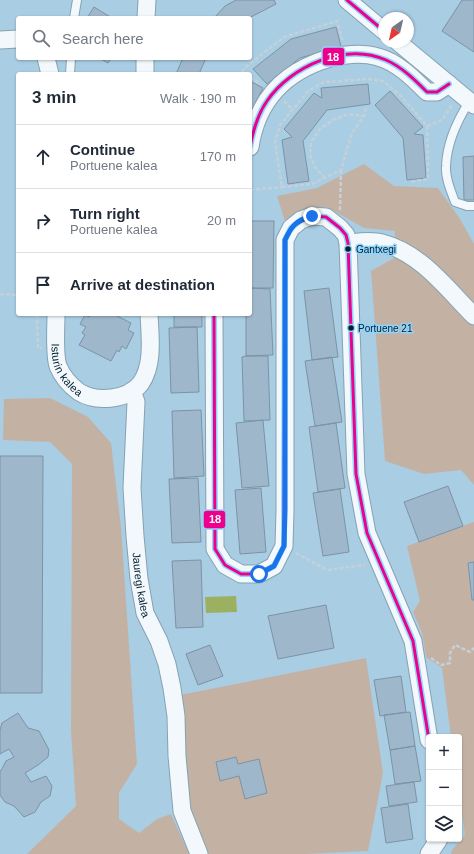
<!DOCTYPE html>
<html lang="en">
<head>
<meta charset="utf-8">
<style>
	:root { --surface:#fff; --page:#f6f6f7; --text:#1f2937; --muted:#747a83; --line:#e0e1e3 }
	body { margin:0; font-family:Arial,sans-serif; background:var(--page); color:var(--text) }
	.controls { position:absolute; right:12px; bottom:12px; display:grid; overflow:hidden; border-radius:4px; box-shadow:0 1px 3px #0004 }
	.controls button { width:36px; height:36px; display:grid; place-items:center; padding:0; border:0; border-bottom:1px solid var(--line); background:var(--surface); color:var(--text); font:20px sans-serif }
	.compass { position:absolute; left:378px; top:12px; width:36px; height:36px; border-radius:50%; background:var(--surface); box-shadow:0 1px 3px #0004; rotate:214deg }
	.stop { position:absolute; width:12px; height:12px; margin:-9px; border:3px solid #1a73e8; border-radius:50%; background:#fff }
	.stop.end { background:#1a73e8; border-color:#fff; box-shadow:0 1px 4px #0008 }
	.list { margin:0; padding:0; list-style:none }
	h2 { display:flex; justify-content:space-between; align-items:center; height:52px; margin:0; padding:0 16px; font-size:17px }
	h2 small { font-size:13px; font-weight:400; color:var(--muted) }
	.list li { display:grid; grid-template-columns:26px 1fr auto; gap:12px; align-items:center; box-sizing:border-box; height:64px; padding:0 16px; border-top:1px solid var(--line) }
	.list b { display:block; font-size:15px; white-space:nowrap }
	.list p { margin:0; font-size:13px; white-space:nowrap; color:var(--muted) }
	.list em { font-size:13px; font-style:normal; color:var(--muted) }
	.icon { flex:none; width:22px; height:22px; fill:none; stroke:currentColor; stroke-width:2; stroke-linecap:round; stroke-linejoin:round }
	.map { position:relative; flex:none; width:474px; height:854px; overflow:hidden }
	.search { position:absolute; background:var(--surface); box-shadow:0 1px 3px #0004; left:16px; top:16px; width:236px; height:44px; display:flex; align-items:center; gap:10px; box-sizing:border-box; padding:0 14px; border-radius:4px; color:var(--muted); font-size:15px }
	.panel { position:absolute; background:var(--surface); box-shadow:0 1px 3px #0004; left:16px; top:72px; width:236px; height:244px; border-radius:4px }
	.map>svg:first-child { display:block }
</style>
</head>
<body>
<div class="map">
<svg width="474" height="854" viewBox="0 0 474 854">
	<rect width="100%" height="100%" fill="#a9cde3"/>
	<path fill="#c3b2a4" d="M364,164L394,186L438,188L460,219L474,244V485L461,470L424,474L385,461L371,271L394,258L395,231L364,228L327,207L309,209L286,224L277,196L317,188Z
		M50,398L88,417L111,443L121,527L137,764L119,793V819L139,833L157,819L171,814L189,854H27L76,806L71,731L72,464L50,442L3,440L4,399Z
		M474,522V562L468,563L472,600H474V854H451L452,850L465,835L459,792V737H451L442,668L426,657L422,633L413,612L420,601L407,546Z
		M366,658L383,773L368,851L306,854H208L191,810L180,695Z"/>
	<path fill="#9cb061" d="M236,596L237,612L206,613L205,597Z"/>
	<path fill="#9fb7cb" stroke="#7b93a5" d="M236,0H274L276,4L249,18H214L225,6Z
		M462,0H474V52L442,31Z
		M94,7L112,18H87Z
		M336,27L341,46L300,58L267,84L253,69L291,39Z
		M99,58H111L108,63Z
		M183,58H206L199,74H176Z
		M250,81L263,88L250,114Z
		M368,84L370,104L327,110L303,141L309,181L288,184L282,140L292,137L284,129L314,93L322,98L321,88Z
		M390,91L423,127L414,134L423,135L426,178L407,180L403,138L375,105Z
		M474,156V200H464L463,157Z
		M250,221H274L273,288H250Z
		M250,288L270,289L273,355L246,356V314H250Z
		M329,288L338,357L312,360L304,291Z
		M91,314H113L131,323L128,330L134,333L126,349L122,346L119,352L117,350L111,361L79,345L85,335L82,333L86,327L80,324L85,315L89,317Z
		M174,314H202V327H174Z
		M197,327L199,392L171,393L169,328Z
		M246,356H268L270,420L244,421L242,357Z
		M332,357L342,422L315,426L305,361Z
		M201,410L204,476L174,478L172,411Z
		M263,420L269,486L242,488L236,423Z
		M336,423L345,488L318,492L309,427Z
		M0,456H43L42,693H0Z
		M198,478L201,542L172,543L169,479Z
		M448,486L463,526L419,542L404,502Z
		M261,488L266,552L240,554L235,490Z
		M340,489L349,552L323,556L313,493Z
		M201,560L203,627L176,628L172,561Z
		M474,562V600H472L468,563Z
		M326,605L334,648L278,659L268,616Z
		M210,645L223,676L198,685L186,654Z
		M401,676L406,712L380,716L374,680Z
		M410,712L415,746L390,750L384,715Z
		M18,713L28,728L39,731L49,750L48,757L38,765L25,773L31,782L46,776L52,786L50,796L41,802L35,812L24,817L14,806L5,802L0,795V771L2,769L6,761L14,757L9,749L0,754V730L2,723Z
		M415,746L421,781L395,784L390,750Z
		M236,757L238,764L259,759L267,793L245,799L239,776L220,781L216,762Z
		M414,782L417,802L389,806L386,786Z
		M408,804L413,839L386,843L381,808Z"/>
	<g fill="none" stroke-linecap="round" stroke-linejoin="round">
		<g stroke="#85a2b2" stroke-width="10">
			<path id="service" d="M74,18L77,0
				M70,74L71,58
				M469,102C457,121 447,143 446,166C445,178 451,191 455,202L467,206H474"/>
		</g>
		<g stroke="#85a2b2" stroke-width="19">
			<g id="minor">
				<path d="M347,0L384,31"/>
				<path d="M146,18L147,0"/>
				<path d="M0,40L18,39"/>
				<path d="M398,42L474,105"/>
				<path d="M46,58L50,74"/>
				<path d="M145,74V58"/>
				<path d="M250,147C257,100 285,71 330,58C346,54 362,52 378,57C397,62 413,78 427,92H437L449,84"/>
				<path d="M348,243C360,242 371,240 382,243C421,253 447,289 474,316"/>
				<path id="s1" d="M56,314C56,327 54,354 58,366C62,376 71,386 79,392C97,403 128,400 141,383C154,364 150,336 149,314"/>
				<path d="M214,314L215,549L225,565L241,574H259L274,566L284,546L285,510V240L291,228L301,220L312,216L326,217L340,228L346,235L348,243L356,474L367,533L413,641L429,740"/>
				<path id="s2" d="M132,391L136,402L132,488L135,536L139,579L145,613L159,641L167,664L172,688L176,716L177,756L182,811L199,854"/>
				<path d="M429,854L439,839"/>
			</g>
		</g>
		<path stroke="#c5d0d8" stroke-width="2.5" stroke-dasharray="4 2" stroke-linecap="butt" d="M242,72L247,66L284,37L337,21L343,42
			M241,74L242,72L246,74
			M250,77L261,84
			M284,101L292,109
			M366,108L364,116L352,133L341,170L312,184L282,187L275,142L280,125L309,90L324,82L368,79L383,81L402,97L427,126L428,179L409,182
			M427,126L442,120L452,105
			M325,178L315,167L310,155L311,142L321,128L333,120L348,114L364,116
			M250,190L282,187
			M340,210L341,171
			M0,294L18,295
			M37,314L38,348H42
			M296,553L327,570L365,565
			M431,658L441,665L450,663V653L455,645L470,652L474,648"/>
		<use href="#service" stroke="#f2f8fb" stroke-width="8"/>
		<use href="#minor" stroke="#f2f8fb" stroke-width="17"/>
		<g stroke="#91d3fb" stroke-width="6">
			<path id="bus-1" d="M347,0L384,31
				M250,147C253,131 257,115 267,101C291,66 345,42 386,60C402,67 415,80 427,92H437L449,84
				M214,314L215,549L225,565L241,574H259L274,566L284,546L285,240L291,228L301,220L312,216L326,217L340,228L346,235L348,243L356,474L367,533L413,641L429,740"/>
		</g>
		<use href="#bus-1" stroke="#ec008c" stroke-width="3"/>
	</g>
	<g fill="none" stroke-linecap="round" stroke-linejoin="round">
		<path stroke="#1a73e8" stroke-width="5" d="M259,574L274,566L284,546L285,510V240C292,225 296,221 312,216"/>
	</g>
	<g fill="#05202f" stroke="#91d3fb" stroke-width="1.5">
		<circle cx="348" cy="249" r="3.5"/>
		<circle cx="351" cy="328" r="3.5"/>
	</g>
	<g text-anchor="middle" stroke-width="3" stroke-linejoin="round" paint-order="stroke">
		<g font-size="10" fill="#05202f" stroke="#91d3fb" text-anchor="start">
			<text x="356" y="253">Gantxegi</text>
			<text x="358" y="332">Portuene 21</text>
		</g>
		<g font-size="11" fill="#05202f" stroke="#91d3fb">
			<text dy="4" stroke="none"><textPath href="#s1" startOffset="59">Isturin kalea</textPath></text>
			<text dy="4" stroke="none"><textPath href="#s2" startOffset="195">Jauregi kalea</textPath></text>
		</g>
	</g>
	<g stroke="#91d3fb" stroke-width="1.5">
		<rect x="322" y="47" width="23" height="19" rx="4" fill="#ec008c"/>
		<rect x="203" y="510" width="23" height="19" rx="4" fill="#ec008c"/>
	</g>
	<g font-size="11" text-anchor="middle" font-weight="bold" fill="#fff">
		<text x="333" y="61">18</text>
		<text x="215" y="523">18</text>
	</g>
</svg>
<div class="controls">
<button>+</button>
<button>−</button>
<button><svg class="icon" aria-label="layers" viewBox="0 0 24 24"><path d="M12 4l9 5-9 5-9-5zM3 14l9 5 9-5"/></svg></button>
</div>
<svg class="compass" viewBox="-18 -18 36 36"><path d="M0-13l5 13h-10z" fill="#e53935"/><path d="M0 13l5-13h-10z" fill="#747a83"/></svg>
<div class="stop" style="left:259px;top:574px"></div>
<div class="stop end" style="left:312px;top:216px"></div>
<div class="search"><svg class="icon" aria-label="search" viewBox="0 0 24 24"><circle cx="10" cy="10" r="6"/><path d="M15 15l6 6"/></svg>Search here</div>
<section class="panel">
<h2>3 min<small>Walk · 190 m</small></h2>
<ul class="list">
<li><svg class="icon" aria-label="ahead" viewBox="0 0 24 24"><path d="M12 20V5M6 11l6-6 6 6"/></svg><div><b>Continue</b><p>Portuene kalea</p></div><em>170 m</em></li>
<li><svg class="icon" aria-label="right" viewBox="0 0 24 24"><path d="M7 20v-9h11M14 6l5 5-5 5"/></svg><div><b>Turn right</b><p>Portuene kalea</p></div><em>20 m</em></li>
<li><svg class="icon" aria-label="arrive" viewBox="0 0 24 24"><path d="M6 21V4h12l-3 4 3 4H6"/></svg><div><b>Arrive at destination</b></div></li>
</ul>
</section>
</div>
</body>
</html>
